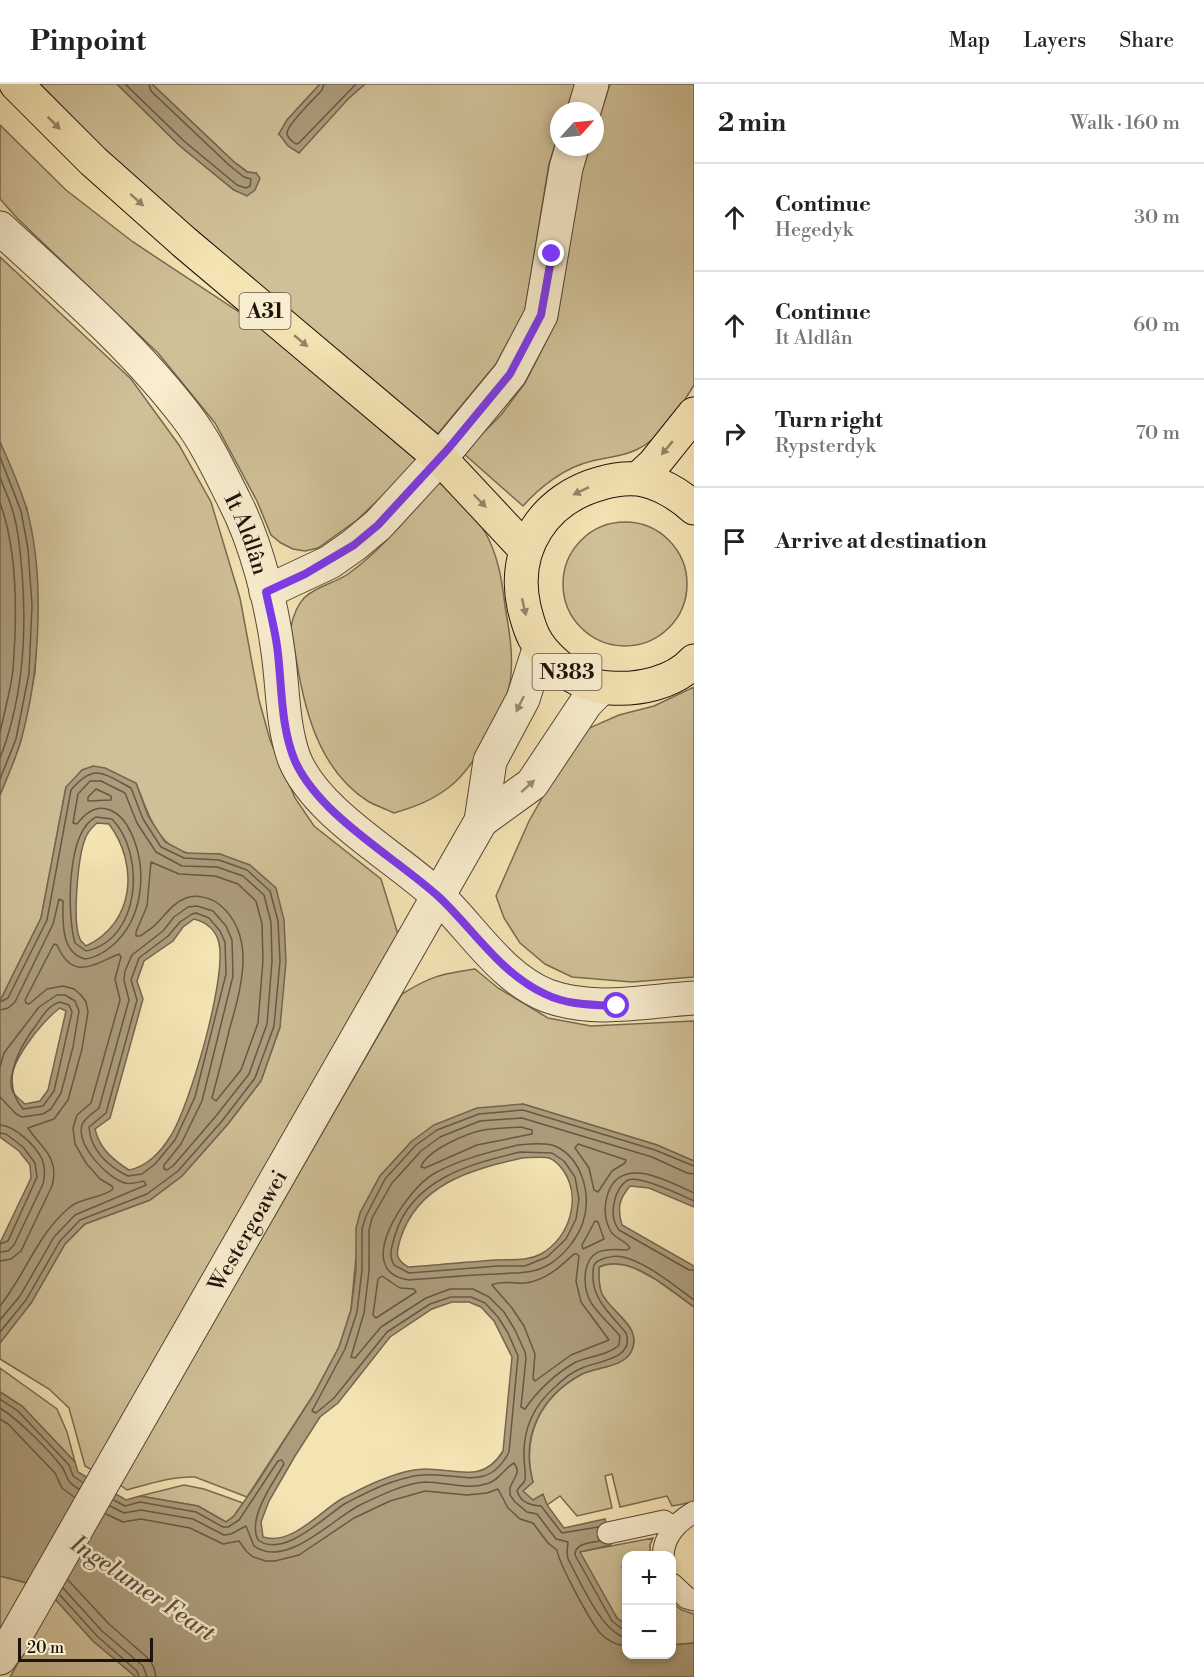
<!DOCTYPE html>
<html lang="en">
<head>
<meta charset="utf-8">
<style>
	:root { --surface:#fff; --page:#f6f6f6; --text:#222; --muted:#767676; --line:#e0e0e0 }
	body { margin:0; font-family:"Libre Bodoni",serif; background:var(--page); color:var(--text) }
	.controls { position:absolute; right:18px; bottom:18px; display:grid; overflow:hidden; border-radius:12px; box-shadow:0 3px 9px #0003 }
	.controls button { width:54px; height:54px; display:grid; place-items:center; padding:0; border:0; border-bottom:2px solid var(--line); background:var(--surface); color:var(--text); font:30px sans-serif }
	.compass { position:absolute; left:550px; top:18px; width:54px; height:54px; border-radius:50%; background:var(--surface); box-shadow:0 3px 9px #0003; rotate:63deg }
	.scale { position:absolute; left:18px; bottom:15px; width:135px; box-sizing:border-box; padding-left:6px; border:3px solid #1f130d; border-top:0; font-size:16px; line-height:21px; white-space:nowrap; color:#1f130d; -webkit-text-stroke:4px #f8edce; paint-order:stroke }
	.stop { position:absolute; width:18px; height:18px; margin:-14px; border:4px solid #7c3aed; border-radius:50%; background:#fff }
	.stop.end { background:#7c3aed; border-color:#fff; box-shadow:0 2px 6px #0008 }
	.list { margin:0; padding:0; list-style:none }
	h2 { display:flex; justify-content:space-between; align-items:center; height:78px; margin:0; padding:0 24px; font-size:26px }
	h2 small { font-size:20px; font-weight:400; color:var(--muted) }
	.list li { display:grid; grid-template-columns:39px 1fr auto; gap:18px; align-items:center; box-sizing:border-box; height:108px; padding:0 24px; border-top:2px solid var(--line) }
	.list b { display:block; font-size:22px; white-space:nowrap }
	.list p { margin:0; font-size:20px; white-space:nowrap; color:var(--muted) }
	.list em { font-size:20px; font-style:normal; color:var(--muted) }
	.icon { flex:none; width:33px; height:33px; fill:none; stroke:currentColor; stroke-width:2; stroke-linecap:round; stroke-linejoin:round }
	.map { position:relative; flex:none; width:694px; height:1593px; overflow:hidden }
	header { display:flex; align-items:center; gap:36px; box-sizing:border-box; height:84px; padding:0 30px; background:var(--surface); border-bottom:2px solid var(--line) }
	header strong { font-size:28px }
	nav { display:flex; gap:33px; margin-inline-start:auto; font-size:21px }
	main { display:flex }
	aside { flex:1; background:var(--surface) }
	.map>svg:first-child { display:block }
</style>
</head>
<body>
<header>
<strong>Pinpoint</strong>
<nav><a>Map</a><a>Layers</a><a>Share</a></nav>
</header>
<main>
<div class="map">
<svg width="694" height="1593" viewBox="0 0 694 1593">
	<rect width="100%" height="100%" fill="#f4e3b3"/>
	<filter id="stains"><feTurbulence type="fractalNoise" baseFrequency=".00333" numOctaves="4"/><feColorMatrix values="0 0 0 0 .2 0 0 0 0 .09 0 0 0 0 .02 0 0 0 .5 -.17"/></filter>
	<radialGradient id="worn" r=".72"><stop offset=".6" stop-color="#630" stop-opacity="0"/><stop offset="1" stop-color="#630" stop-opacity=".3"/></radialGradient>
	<path fill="#d0c097" stroke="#786a52" stroke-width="1.5" d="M40,0H117L180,62L234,106L256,89L248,88L233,77L152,0H320L287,36L279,50L349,14L365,0H575L566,27H559V49L549,80L525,226L496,280L436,352L194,146L104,65Z
		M610,0H694V301C680,324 662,354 636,366C621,373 607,373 592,377C565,383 540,403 523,422L463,369L501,331L525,299L557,236L582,88L590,63H595V47Z
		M0,41L66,106L133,158L274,251L417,375L394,401L357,436L318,464L305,467L293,465L281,459L271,451L257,417L215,339L158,269L17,134L0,115Z
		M0,173L131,295L179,361L211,418L240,514L259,616L270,656L295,714L314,742L381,795L400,857L92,1386L85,1382L69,1324L49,1305L0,1275V1259L2,1255L31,1219L65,1160L85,1140L150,1116L182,1092L227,1041L261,997L280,943L281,915L220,770C209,770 197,771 187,769C155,761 147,725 136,699L66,703L41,834L0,917V711L21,657L35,589L38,520L27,425L0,358Z
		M439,398C456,413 473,428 485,448C498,471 502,496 505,522C509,545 513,568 511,590C509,622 474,685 448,704C431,717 414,723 394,729C386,725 377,722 369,718C310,681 301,606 291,543C293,532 296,523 304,514C316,502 335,499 348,490C381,467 412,428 439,398Z
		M563 500a62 62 0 1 1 124 0a62 62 0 1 1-124 0Z
		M694,603V893L632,898L572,893L545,880L520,859L504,834L496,812L529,737L566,672L587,645L619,631L654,622Z
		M475,885L498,904L548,934L591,942L694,937V1077L657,1061L523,1020L412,1057L380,1092L360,1129L351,1226L339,1263L314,1310L247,1413L195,1393C173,1392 149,1400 127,1406L120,1401L402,910C431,892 441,890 475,885Z
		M609,1178L625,1179L655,1195L694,1223V1418L672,1422L667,1412L620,1423L612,1390L605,1392L612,1424L577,1432L560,1412L547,1421L543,1411L533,1417L522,1407L533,1398C521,1352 541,1312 582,1290C597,1283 623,1283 631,1268C644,1243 611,1229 602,1210C598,1202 599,1192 599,1183Z
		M0,1284L57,1325L67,1348L75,1378L22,1322L0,1308Z
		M184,1401L204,1405L243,1419L234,1432L226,1438L198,1422L140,1412Z
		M653,1454L650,1461V1471L626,1472V1481L622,1482L626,1500V1541L617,1534L579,1468Z
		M0,1492L27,1499L0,1546Z
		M55,1515L93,1557L136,1593H10Z
		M672,1519L682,1526L694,1530V1559L672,1561Z"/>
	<path fill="#ac9c7b" stroke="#74654f" stroke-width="1.5" fill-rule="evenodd" d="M117,0H152L233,77L247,88L256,89L260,94L255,106L247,112L234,106L180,62Z
		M320,0H365L349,14L299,69L288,62L279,50L287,36Z
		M0,358C10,380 20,403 27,426C45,493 40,589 21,656C16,675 7,693 0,711Z
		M93,682L105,684L136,699L148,732L165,758L186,769L220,770L250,781L276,804L284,836L286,878L280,943L261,997L227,1041L182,1092L150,1116L85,1140L65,1160L31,1219L0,1259V1159L31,1094L30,1081L19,1067L0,1053V917L41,834L66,703L82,686ZM97,739L109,740C139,780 135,839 86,862C85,860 80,857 80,855C72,839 78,776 84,758C86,750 91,744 97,739ZM194,835C206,838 216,846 219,859C227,893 190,1022 170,1053C161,1068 146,1083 129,1086C113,1076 99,1064 95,1045L110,1034L143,915L137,897L144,877L173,857L183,843ZM60,924L66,927L48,1006L40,1017L25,1020C21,1016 14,1012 12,1006C4,983 42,937 60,924Z
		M523,1020L657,1061L694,1077V1123L649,1104L630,1102C619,1115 617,1124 622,1141L694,1182V1223C669,1205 630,1169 599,1183C599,1192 598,1201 602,1210C611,1229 644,1243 631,1268C623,1283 597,1283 582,1290C541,1312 520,1352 533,1398L523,1407L533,1416L543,1410L547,1421L564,1444L605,1435L611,1461L580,1468L617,1534L626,1541V1570H672V1561L694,1559V1593H136L93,1557L55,1515L27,1499L0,1492V1308L22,1322L75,1378L78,1388L126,1416L140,1412L198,1422L226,1438L234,1432L255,1402L314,1310L339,1263L351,1226L356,1186V1144L360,1129L380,1092L412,1057L434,1041L477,1024ZM522,1074C530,1074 542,1072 549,1074C555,1076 560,1082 563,1086C582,1113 570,1154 541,1170C526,1178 512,1175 496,1176C467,1178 437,1181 408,1183C395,1175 396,1170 400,1156C417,1100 470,1086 522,1074ZM452,1218H469L481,1223L494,1237L512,1273L503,1367C483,1400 457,1385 425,1385C412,1385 393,1391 381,1396C368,1401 355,1408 343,1414C320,1427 292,1462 263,1453L261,1438L269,1417L295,1372L320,1333L338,1319L390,1253L432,1225Z"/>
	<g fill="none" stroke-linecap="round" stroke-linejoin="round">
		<path stroke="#665844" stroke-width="1.5" d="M125,0L184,57L237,101L246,104L250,102L251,95L244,93L229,81L151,7L149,0
			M324,0L322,6C316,13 287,40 287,49C287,53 293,58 296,60L299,59L356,0
			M0,373L21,427L28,465L32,521L29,589L16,655L0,695
			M0,393C4,405 10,416 13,428C19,447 20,468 22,488C27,550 23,615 0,674
			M0,419C18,467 17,534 13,585C11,606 4,628 0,649
			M96,705L111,712V716L88,717V713Z
			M96,733L112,735C146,770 141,856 86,867L75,859C67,831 66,748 96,733Z
			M151,778L179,790L215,792L238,800L256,817L262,840L263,876L258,939L241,986L216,1017L212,1014C218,991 224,969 229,947C240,907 258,853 220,821C212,814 196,810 186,814C173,819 167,829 158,838C153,844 146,848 140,852H136V848L147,822Z
			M196,829L209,834L220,847L225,858L226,890L195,1013L175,1056L155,1080L142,1090L128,1092C109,1083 90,1066 89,1043L106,1029L137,916L131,896L139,874L168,852L180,838L192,830Z
			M0,918L8,914L47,836L71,706C94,679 103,689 131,704L143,735L161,763L184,774L219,776L247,786L270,807L278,837L280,877L274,942L255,994L222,1037L178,1087L147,1110L80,1136L60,1157L26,1216L0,1248
			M60,918L69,921L72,928L54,1007L43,1022L23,1025C0,999 17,966 37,940C43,931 49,921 60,918Z
			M0,926L8,924L15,918L53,840L59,815L63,817C63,837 60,868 85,875C95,874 105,868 113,861C174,807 122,680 77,740L73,739L78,710L90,697H101L125,709L137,739L156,768L182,782L217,783L243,792L264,811L271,838L272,877L267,940L249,990L216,1032L173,1082L167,1086L164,1085V1081L181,1060L202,1017L233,892L232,856L226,842L213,827L197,822L188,823L174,833L163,847L132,871L125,887L124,896L129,916L99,1024C94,1029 85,1033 82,1041C76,1061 107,1094 125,1099C131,1101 138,1098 144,1097L146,1101L75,1131L54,1153L20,1212L0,1236
			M0,983L4,969L39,923L57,911H65L75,917L79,927L73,963L61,1009L51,1025L43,1030L22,1033L16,1030L0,1013
			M0,1041C15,1042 35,1061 42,1075C45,1082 45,1093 43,1100L14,1161L8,1167L0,1168
			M521,1043L532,1046V1050L477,1061L425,1084L421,1083C427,1066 467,1049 484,1046C496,1044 509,1044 521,1043Z
			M0,1049L6,1050L23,1063L35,1079L37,1093L8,1157L0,1160
			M578,1060L626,1076L625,1079L612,1087L598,1108L594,1106L589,1084L575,1064Z
			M518,1061C529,1060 545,1058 555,1062C582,1074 592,1111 583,1138C578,1154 564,1171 550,1180C532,1191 515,1188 496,1190C467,1191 438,1194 409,1196C350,1188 407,1104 435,1089C461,1075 489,1068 518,1061Z
			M520,1068L552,1069L564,1077L575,1093L579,1115L576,1135L566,1155L547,1173L525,1182H498L409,1189L394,1181C388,1170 392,1163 395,1151C412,1095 470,1080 520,1068Z
			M694,1090L687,1089L652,1073L522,1034L480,1037L440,1053L421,1067L392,1099L372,1134L369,1146V1187L364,1229L351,1273L355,1274L381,1243L426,1214L450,1205H473L489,1213L504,1228L515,1246L525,1268L526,1274L521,1323L525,1325C537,1307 556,1289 576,1278C589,1272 609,1271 619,1261L620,1252C611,1241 600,1232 592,1220C587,1213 585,1202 585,1194C586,1165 604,1164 627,1166L630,1164C626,1156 614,1155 610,1146C604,1134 604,1121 608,1109C622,1070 669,1098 694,1109
			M694,1117C681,1111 640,1091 628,1096C622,1099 616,1109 615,1115C612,1126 612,1137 619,1146L689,1186H694
			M595,1137L598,1138L604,1155L583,1165L582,1161Z
			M574,1170H577L579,1172L576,1197L581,1218L609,1256L571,1271L535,1297L533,1294L535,1270L524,1242L512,1224L492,1201C501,1196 514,1200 525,1199C545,1197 560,1183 574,1170Z
			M0,1177L11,1175L21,1167L52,1102C60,1073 41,1064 28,1044L54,1035L68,1016L82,965L88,928L86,918L81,911L74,905L63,902L47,905L29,920L26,919L25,916L54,860L57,861C73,898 94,880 119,870L121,873L115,895L120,916L91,1019L77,1031L73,1044L75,1060L86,1079L100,1095L112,1102L113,1105C101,1115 82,1113 70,1123C38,1149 25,1191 0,1222
			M382,1192L400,1204L414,1205L416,1208L376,1234L373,1231L378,1195Z
			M0,1315L18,1327L69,1381L73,1392L82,1398
			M0,1324C18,1335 49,1366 62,1383C69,1394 64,1396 79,1405
			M0,1335L8,1340L55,1389L62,1404L74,1413
			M114,1416L125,1422L140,1418L196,1428L223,1443H228L239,1436L278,1377L282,1376L284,1380C273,1399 247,1434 258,1456C284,1475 325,1432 346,1419C358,1413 371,1406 384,1401C395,1397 411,1391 424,1391C459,1388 488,1409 509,1368L518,1272L508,1249L498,1233L485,1219L471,1213H451L430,1220L387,1248L334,1314L316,1329L312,1327L345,1265L357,1228L362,1186V1145L366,1132L385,1095L416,1061L437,1046L479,1030L523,1026L655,1066L694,1082
			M110,1422L124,1429L141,1426L193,1435L224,1451L231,1450L246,1442L254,1462C287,1485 332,1435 360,1421C379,1412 405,1399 425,1398C445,1398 466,1406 486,1400C499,1397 504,1384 514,1379C522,1389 513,1394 510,1404V1411L515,1418L527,1428L537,1430L556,1455L568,1458L567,1468L568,1475C579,1495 603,1551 626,1553
			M106,1430L123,1438L141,1435L190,1444L223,1460L239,1457L246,1467L253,1473L266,1477H275L299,1471L354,1434L390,1417L425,1407L467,1411L487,1409L498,1405L508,1424L520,1435L533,1439L548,1459L557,1466C559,1480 591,1539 601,1550C608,1557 617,1561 626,1562
			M598,1443L562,1449L541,1422C530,1421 521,1419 517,1407C519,1402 524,1400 525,1396C526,1394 524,1377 524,1373C523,1344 533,1322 555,1303C562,1296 572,1288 582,1284C598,1277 635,1275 626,1249C612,1231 592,1216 593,1191C593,1183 593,1179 600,1176C608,1172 619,1171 627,1174C651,1182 674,1201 694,1216
			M599,1457C590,1459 575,1459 575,1471L612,1537L621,1544L626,1545
			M68,1496L109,1540L150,1576L154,1584L156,1593
			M63,1504L102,1547L143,1582L147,1593
			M60,1511L97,1552L137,1587L139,1593"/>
		<g stroke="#544736" stroke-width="23">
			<path id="lane" d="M608,1449L664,1437L673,1443
				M663,1472C664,1451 677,1438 694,1428
				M672,1500L687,1514L694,1516"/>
		</g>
		<g stroke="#544736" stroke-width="35">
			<g id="street">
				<path d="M584,27L592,0"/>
				<path id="s1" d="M0,144C65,204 133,262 187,333C206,358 220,388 234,416C256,458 272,521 278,568C283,603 282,640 294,674C316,730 397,773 440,814C474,847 502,894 548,912C596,929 645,917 694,914"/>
				<path d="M266,508L330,478L354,461L378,441L448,365L510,290L541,231L566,84L572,63"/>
				<path d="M481,737L532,700L586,619L601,604"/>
				<path id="s2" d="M0,1574L13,1556L481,737L490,677L523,615L539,565"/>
			</g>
		</g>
		<g stroke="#1f130d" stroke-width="35">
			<path id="highway" d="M16,0L93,77L184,158L440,374L526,466
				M638,395L654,380L694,330
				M694,424C679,410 658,398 638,395C627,394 612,396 602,399C545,414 511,464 524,523C530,548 535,561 554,578C569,592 589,603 610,604C639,606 674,599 694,577"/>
		</g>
		<use href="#lane" stroke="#f8edce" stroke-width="21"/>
		<use href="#street" stroke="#f8edce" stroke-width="33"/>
		<use href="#highway" stroke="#f4e3b3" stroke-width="33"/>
	</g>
	<defs><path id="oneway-solid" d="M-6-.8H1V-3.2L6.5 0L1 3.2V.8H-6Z" transform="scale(1.5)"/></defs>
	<g fill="#948568">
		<use href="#oneway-solid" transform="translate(54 39) rotate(45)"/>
		<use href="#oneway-solid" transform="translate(137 116) rotate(42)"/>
		<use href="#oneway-solid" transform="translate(301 257) rotate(40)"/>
		<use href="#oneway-solid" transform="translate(667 364) rotate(130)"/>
		<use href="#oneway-solid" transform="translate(581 407) rotate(154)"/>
		<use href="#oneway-solid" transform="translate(480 417) rotate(46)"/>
		<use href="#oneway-solid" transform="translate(524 523) rotate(77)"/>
	</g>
	<g fill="#968b77">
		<use href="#oneway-solid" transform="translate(520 620) rotate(116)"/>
		<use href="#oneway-solid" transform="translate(528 702) rotate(-42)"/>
	</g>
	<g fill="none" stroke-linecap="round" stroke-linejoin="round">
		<path stroke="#7c3aed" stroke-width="8" d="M552,170L541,231L510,290L448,365L378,441L354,461L305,490L266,508C270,528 276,549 278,570C282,605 281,644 295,677C320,732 395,773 439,813C474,846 500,889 545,910C567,921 593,921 617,922"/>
	</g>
	<g text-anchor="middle" stroke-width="5" stroke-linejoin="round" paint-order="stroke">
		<g fill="#f8edce" stroke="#605447" stroke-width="1.5">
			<rect x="239.5" y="209" width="51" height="36" rx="4.5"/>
			<rect x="532.5" y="570" width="69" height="36" rx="4.5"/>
		</g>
		<g font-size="21" font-weight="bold" fill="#1f130d">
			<text x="265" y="234">A31</text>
			<text x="567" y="595">N383</text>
		</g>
		<g font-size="22" fill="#1f130d" stroke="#f8edce">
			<text dy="8" stroke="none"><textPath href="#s1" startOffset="398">It Aldlân</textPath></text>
			<text dy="8" stroke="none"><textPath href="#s2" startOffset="494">Westergoawei</textPath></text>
		</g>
		<g font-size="24" font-style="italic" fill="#5e513e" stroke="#f8edce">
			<text transform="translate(143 1504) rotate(34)" y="8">Ingelumer Feart</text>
		</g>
	</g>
	<rect width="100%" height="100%" filter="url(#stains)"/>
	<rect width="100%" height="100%" fill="url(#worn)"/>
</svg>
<div class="controls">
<button>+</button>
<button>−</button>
</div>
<svg class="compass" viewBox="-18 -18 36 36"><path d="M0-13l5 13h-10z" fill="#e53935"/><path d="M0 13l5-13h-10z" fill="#767676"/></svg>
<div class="scale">20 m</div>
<div class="stop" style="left:617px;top:922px"></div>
<div class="stop end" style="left:552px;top:170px"></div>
</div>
<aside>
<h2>2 min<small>Walk · 160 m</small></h2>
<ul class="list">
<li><svg class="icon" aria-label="ahead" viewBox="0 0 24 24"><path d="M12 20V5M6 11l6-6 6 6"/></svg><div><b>Continue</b><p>Hegedyk</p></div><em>30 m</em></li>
<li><svg class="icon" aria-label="ahead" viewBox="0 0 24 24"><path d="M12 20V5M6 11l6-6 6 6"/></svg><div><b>Continue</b><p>It Aldlân</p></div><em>60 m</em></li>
<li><svg class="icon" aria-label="right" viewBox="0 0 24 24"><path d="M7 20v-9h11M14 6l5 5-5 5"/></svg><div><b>Turn right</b><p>Rypsterdyk</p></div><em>70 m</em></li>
<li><svg class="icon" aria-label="arrive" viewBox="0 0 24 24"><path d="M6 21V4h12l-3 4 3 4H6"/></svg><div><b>Arrive at destination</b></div></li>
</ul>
</aside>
</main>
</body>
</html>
